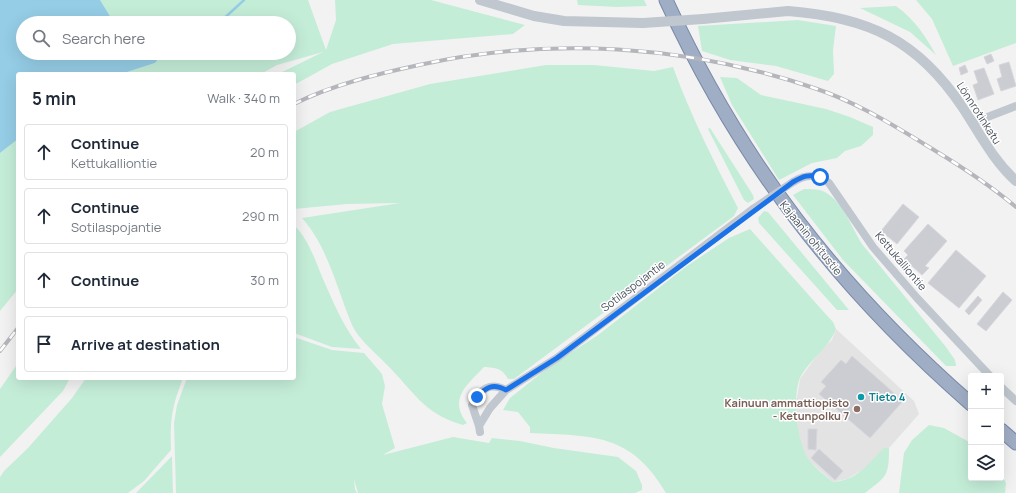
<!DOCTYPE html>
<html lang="en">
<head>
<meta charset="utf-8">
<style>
	:root { --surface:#fff; --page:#f2f2f3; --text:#1f2937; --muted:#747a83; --line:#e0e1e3 }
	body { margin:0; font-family:Manrope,sans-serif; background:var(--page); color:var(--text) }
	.controls { position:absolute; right:12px; bottom:12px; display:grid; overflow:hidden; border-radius:4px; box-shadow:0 4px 16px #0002 }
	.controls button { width:36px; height:36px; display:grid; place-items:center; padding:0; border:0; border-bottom:1px solid var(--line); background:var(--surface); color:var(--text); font:20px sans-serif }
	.stop { position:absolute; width:12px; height:12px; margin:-9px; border:3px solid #1a73e8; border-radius:50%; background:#fff }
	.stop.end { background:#1a73e8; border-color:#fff; box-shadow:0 1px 4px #0008 }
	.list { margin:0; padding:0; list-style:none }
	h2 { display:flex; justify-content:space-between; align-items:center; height:52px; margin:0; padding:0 16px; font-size:17px }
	h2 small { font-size:13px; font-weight:400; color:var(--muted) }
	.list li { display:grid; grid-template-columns:26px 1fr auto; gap:12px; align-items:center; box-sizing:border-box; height:56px; margin:0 8px 8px; padding:0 8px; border:1px solid var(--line); border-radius:4px }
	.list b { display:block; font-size:15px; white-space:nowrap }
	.list p { margin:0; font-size:13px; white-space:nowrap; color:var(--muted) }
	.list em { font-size:13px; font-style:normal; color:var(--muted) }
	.icon { flex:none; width:22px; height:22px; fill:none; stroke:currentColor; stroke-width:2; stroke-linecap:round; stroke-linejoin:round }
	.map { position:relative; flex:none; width:1016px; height:493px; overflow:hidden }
	.search { position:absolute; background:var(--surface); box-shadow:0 4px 16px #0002; left:16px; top:16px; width:280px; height:44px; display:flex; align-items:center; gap:10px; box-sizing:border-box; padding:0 14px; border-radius:22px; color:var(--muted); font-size:15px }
	.panel { position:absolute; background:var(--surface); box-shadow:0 4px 16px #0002; left:16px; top:72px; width:280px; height:308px; border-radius:4px }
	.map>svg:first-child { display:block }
</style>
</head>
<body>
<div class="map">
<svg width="1016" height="493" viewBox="0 0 1016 493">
	<rect width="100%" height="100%" fill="#f3f2f2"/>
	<path fill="#e4e3e3" d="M836,329L914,401L919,414L889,448L885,447L866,468L847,479L833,482L809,461L803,451L798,433L796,403L800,379L820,351L832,340Z"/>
	<path fill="#c4edd8" d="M100,0H308L326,50L336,20L335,0H431L525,25L513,34L393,44L332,64L294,85V74H278L323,52L277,65L261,74H121L155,63L158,56L156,53H289V23H114C110,15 104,10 99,2Z
		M577,0H644L647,6L616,7L578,5Z
		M916,0H1016V43L953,66L932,19Z
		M896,6C915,20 925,35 936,55L910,32L860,8Z
		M798,20L836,26L833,50L834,74L828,81L776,66L730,60L702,51L698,26Z
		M546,65H594L654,71L673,67C691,116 714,162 738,208L734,216L514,379H508C502,368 496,368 484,367C467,385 448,399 467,423L463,425C423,414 413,390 386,364C375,352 359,340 352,325C337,289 328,247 302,218L400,203L347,204L294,209V132L330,112L430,84Z
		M720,77L737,78L761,95L826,109L850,117L873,127V135L861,146L845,151L837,158L812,163L779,180L732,105Z
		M710,128L753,195L754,199L748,203L744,200L708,129Z
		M18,139V289L0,311V153Z
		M804,189C809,189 815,189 820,190C841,197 851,226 862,244L946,347L955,360L956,366H946L843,260L793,195Z
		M764,211L768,212L849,310H837L759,223L758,218Z
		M294,225C309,240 315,260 323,279C334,304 344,328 361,349L332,347L294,333Z
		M750,229L822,310L833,322L836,329C829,348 809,360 800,378C792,396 797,446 810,461C816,469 825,475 833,482C859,480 868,463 885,447L889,448C889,476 887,476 865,493H666C631,433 593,436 530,433V427L518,412L503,410L510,398L549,367L598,335L687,266L729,238Z
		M294,337L332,350L364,353L382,374L385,386L382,404L395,448L383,455L453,437L489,443L492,438L520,441L554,448L618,457L636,471L642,485V490L635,493H358L354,479L355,489L357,493H176L174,423L177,405L187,378H294Z
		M18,352V378H70L63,391L0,457V389L16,366Z
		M86,378H183C172,407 170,419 171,450L144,481L128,493H0V477L4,471L28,448L72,398Z
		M929,425L944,428L971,443V478H1001V474L1006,483L1005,493H899L904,453L912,440Z
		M172,456L173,493H136Z"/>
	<path fill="#95cde6" d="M0,0H100L114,23H23V53H156L158,59L155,63L121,74H18V139L0,153Z"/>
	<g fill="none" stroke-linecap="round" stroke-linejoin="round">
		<path stroke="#95cde6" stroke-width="2.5" d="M219,23L244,0
			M158,56L168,53"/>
	</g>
	<path fill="#cccdd3" stroke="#d6d7dc" d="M991,54L994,61L987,64L984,57Z
		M1009,62L1016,86L1001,91L997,79L1002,77L999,65Z
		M965,65L968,72L961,75L959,68Z
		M984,68L994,94L978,100L973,85L978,83L974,71Z
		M903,204L919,217L897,244L881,231Z
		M928,224L947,241L925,266L929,268L922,275L904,259L908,255L904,251Z
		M956,250L986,276L959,308L928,283Z
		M1003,292L1012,300L986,331L977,324Z
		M978,296L982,300L969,315L965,311Z
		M852,356L903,401L870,438L819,394L826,386L821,382L841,360L846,364Z
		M808,429H817L816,450L808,449Z
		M819,449L843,471L835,480L811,458Z"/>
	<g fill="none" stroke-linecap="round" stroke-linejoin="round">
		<g stroke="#788aa8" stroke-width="15">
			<path id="trunk" d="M666,0C740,161 837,287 971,404
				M1001,430L1016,443"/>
		</g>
		<path stroke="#c0c7cf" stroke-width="8" d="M972,123L1016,106
			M793,182C807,174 816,174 829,183L873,247L917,298L990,376
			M1001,387L1016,401
			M479,426L472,405C481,390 488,381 506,390
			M480,432L479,426L490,408L506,390L557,358L753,209"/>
		<path stroke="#c0c7cf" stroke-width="10" d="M480,0L534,16L564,21L643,23
			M703,19L788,11C868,17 918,40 963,108C980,134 993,160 1016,181"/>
		<use href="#trunk" stroke="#a0aec5" stroke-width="13"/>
		<g stroke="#b4b6bb" stroke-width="4">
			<path id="rail" d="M294,104C332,85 377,74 419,65C550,36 687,45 814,88C857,102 896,127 934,150C962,167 991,186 1016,207
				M0,351L18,328"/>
		</g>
		<use href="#rail" stroke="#fff" stroke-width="2.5" stroke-dasharray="8" stroke-linecap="butt"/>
		<path stroke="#c0c7cf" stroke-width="8" d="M753,209L793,182"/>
		<path stroke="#c0c7cf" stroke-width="10" d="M643,23L703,19"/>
	</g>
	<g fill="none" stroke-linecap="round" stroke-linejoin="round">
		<path stroke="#1a73e8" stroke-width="5" d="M477,397C486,387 493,383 506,390L557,358L793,182C803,176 809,174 820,177"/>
	</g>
	<circle fill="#0f9aa8" stroke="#fff" stroke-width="1.5" cx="861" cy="397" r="4"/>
	<circle fill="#8d6e63" stroke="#fff" stroke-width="1.5" cx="857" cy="409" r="4"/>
	<g text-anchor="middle" stroke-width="3" stroke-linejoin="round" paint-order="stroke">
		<g font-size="11" fill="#4a535e" stroke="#fff">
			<text transform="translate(979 113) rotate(57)" y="4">Lönnrotinkatu</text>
			<text transform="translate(811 238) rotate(51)" y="4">Kajaanin ohitustie</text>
			<text transform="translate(901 261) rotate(50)" y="4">Kettukalliontie</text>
			<text transform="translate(633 286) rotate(-37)" y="4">Sotilaspojantie</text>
		</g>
		<g font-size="11" font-weight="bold" fill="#0d838f" stroke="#fff" text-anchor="start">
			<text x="869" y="401">Tieto 4</text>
		</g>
		<g font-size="11" font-weight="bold" fill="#785e54" stroke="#fff" text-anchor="end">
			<text x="849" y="407">Kainuun ammattiopisto<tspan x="849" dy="13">- Ketunpolku 7</tspan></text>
		</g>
	</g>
</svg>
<div class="controls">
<button>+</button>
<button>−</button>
<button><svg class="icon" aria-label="layers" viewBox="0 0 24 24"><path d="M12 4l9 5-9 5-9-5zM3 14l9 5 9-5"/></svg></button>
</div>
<div class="stop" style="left:820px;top:177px"></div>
<div class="stop end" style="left:477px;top:397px"></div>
<div class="search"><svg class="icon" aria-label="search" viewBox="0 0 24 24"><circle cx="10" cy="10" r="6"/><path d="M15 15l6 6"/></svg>Search here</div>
<section class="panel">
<h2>5 min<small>Walk · 340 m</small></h2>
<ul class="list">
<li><svg class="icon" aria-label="ahead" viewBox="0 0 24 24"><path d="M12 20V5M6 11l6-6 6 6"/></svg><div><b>Continue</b><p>Kettukalliontie</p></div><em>20 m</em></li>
<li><svg class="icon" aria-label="ahead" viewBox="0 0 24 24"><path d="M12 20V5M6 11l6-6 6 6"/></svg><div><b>Continue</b><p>Sotilaspojantie</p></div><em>290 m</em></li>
<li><svg class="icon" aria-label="ahead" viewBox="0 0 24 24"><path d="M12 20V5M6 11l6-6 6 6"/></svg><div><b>Continue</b></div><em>30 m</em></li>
<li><svg class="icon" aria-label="arrive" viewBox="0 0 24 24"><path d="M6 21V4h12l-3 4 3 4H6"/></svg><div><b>Arrive at destination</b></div></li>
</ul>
</section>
</div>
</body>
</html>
